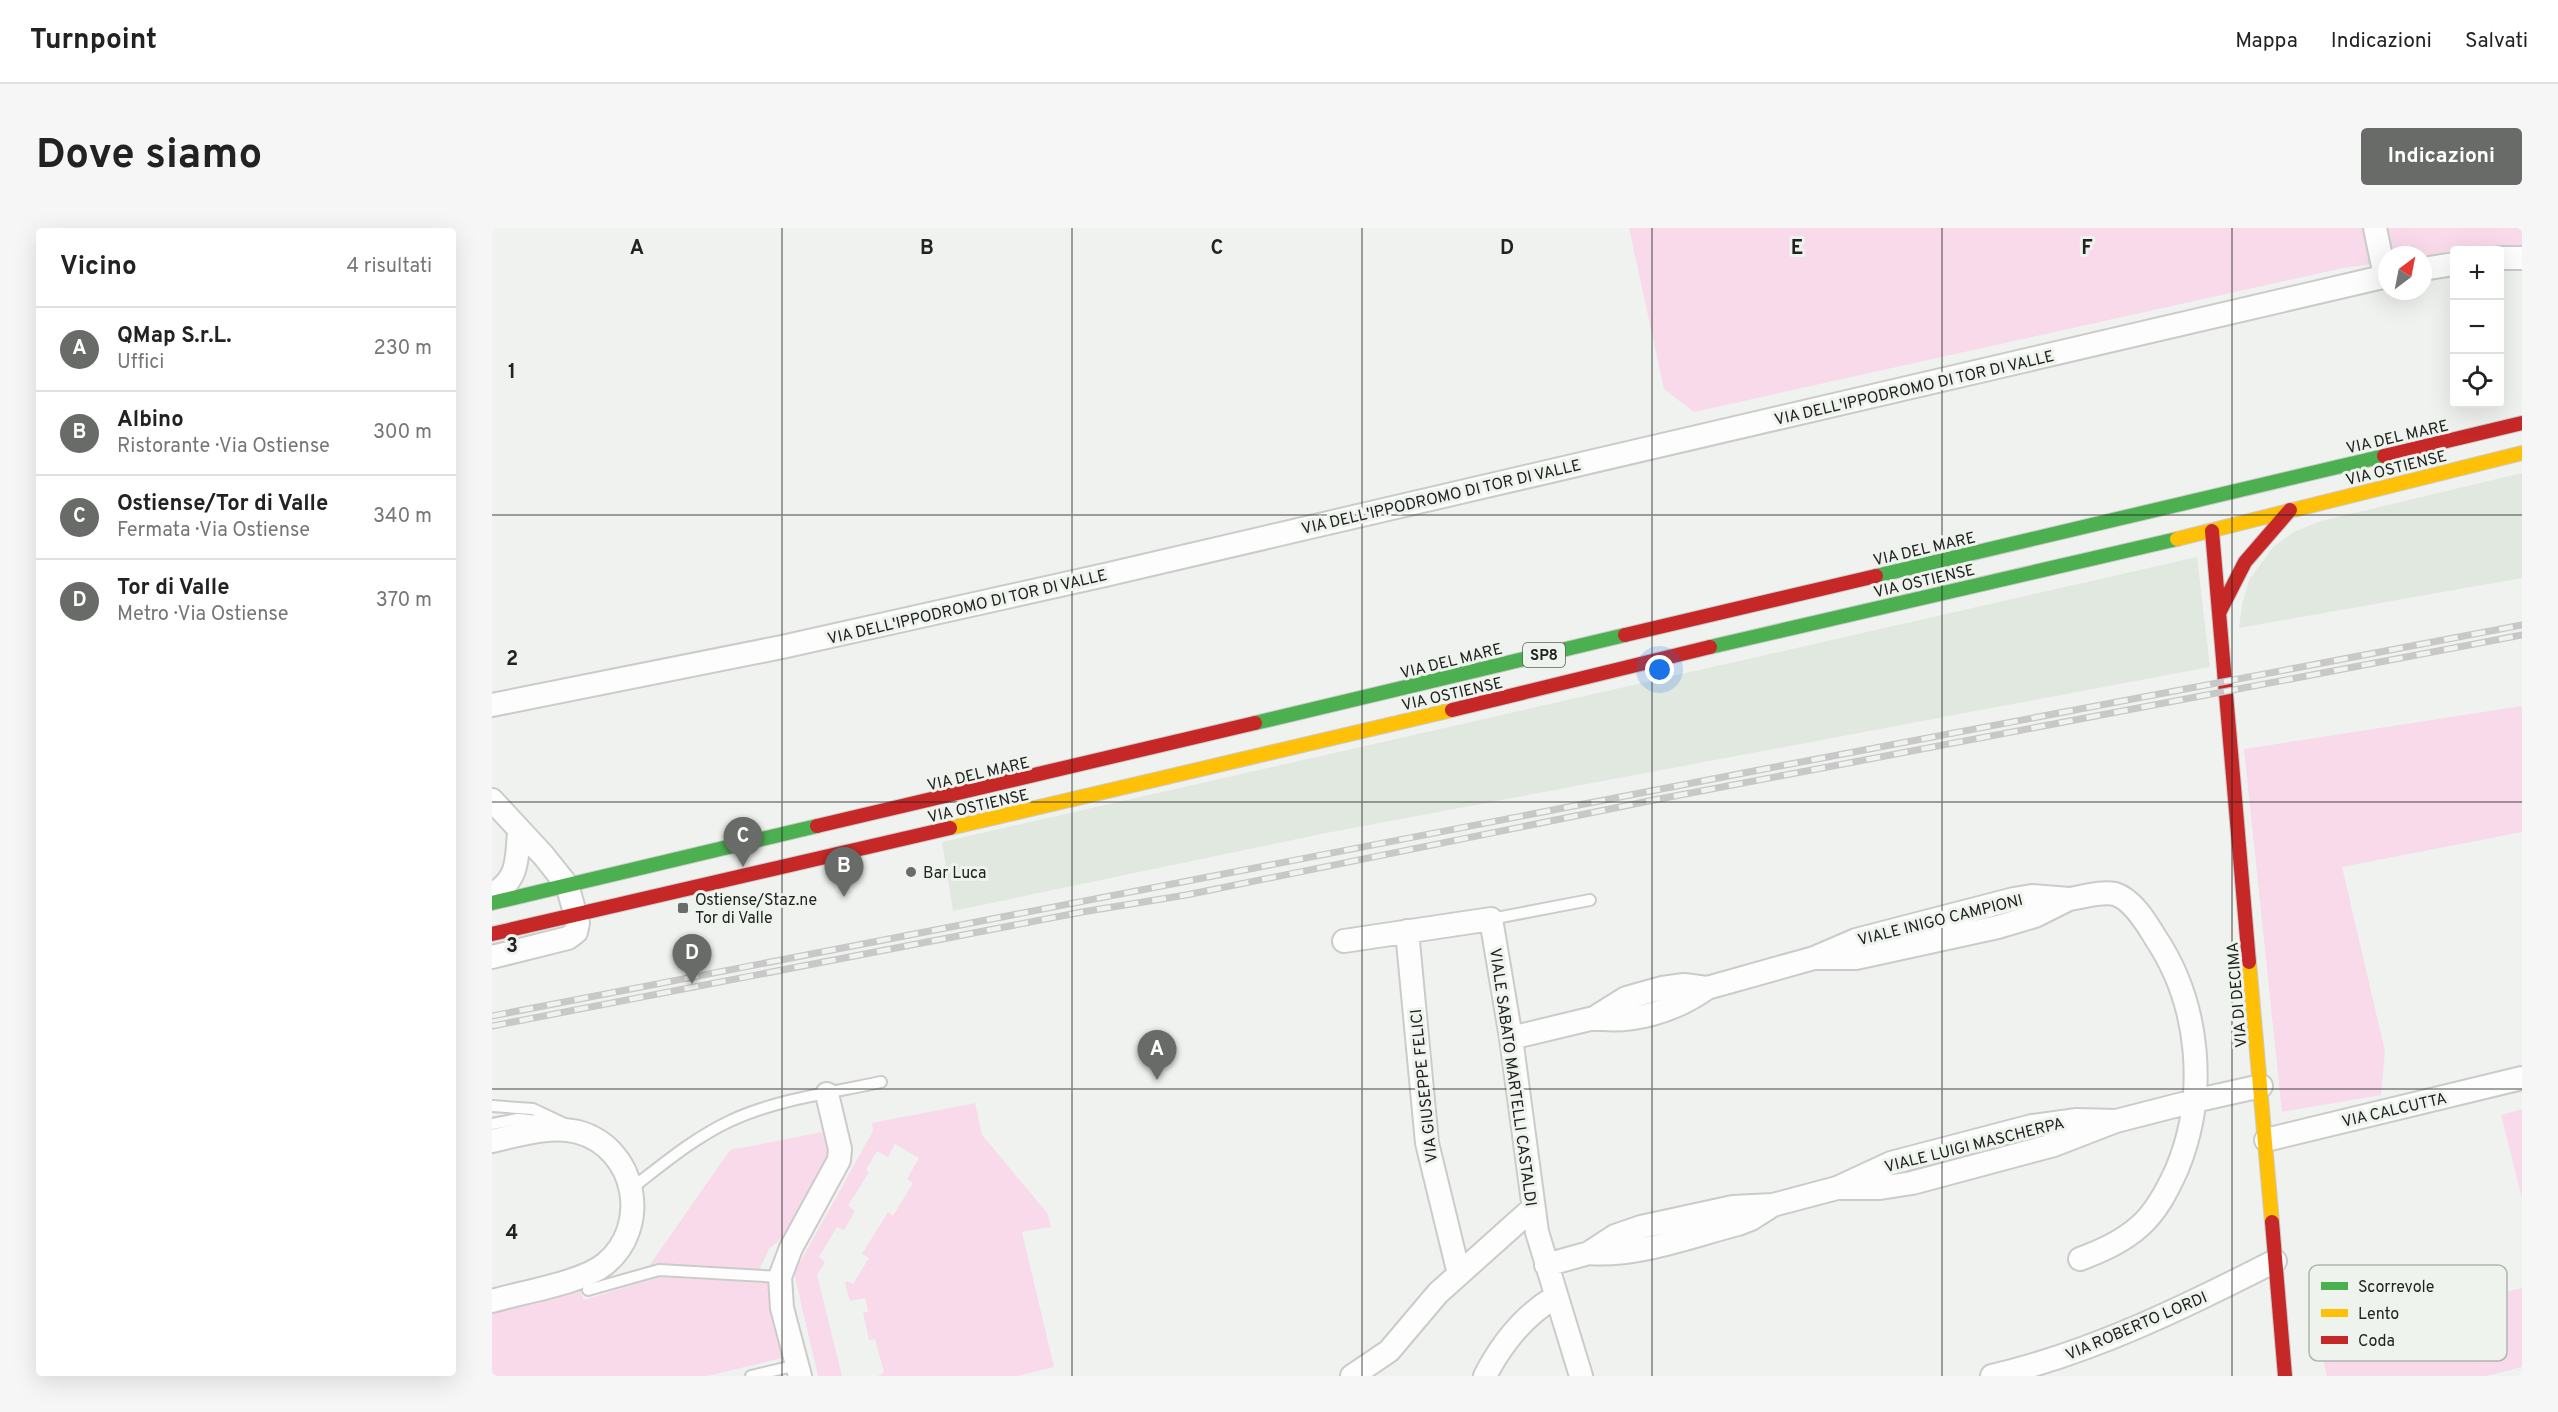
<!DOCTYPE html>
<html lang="it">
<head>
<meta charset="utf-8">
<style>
	:root { --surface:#fff; --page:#f6f6f6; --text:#222; --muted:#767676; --line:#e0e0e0; --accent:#696b69 }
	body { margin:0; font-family:Overpass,sans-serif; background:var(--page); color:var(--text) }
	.controls { position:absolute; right:18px; top:18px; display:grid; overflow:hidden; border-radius:6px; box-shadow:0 6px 24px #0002 }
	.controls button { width:54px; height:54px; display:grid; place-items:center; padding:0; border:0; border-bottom:2px solid var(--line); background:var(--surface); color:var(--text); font:30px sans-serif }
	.compass { position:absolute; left:1886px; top:18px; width:54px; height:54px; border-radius:50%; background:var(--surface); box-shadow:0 6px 24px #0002; rotate:32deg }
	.you { position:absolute; left:1168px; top:442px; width:21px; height:21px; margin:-15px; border:4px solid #fff; border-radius:50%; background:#1a73e8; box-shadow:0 0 0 9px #1a73e833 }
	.badge { display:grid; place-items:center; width:39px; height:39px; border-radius:50%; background:var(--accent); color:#fff; font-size:20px; font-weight:700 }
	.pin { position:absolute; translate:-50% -50px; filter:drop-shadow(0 2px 3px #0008) }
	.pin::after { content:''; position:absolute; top:32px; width:21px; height:18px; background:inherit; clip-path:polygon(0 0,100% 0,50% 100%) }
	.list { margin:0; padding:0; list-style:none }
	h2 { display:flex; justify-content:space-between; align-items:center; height:78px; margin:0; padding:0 24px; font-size:26px }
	h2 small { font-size:20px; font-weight:400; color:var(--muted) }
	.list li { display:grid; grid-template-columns:39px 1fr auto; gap:18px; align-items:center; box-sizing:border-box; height:84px; padding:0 24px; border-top:2px solid var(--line) }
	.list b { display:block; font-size:22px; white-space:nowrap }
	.list p { margin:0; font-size:20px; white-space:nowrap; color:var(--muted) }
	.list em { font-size:20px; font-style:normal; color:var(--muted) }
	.icon { flex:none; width:33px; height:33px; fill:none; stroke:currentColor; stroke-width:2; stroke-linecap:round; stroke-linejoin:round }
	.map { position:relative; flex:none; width:2030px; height:1148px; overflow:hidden; border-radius:6px }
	header { display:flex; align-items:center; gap:36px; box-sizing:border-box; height:84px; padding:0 30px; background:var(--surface); border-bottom:2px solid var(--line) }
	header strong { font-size:28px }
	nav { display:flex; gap:33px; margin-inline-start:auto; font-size:21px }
	.intro { display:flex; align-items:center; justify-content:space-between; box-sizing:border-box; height:144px; padding:0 36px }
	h1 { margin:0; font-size:42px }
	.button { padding:15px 27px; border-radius:6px; background:var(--accent); color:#fff; font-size:21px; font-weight:700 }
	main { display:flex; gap:36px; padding:0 36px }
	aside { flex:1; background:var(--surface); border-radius:6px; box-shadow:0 6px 24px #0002 }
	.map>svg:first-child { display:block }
</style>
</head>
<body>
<header>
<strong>Turnpoint</strong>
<nav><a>Mappa</a><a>Indicazioni</a><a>Salvati</a></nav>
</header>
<div class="intro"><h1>Dove siamo</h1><a class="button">Indicazioni</a></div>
<main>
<aside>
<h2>Vicino<small>4 risultati</small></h2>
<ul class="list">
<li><span class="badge">A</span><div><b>QMap S.r.L.</b><p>Uffici</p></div><em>230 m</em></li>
<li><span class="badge">B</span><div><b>Albino</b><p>Ristorante · Via Ostiense</p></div><em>300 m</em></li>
<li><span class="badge">C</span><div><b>Ostiense/Tor di Valle</b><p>Fermata · Via Ostiense</p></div><em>340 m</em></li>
<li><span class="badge">D</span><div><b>Tor di Valle</b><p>Metro · Via Ostiense</p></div><em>370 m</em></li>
</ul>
</aside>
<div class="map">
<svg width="2030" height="1148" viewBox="0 0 2030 1148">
	<rect width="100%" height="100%" fill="#f0f2ef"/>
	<path fill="#e1e8e0" d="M2030,245V350L1747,400L1750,377L1757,352L1781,319L1802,304L1829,293Z
		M1705,329L1718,439L829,606L461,683L450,614Z"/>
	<path fill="#f8daeb" d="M1137,0H2030V18L1962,22L1931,29L1895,27V34L1851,40L1202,184L1172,161Z
		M2030,478V604L1850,639L1893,823L1889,867L1790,884L1752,521Z
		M483,875L490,907L556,986L559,999L530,1004L562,1139L525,1148H386L392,1144L383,1111L377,1112L371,1085L376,1083L373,1070L358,1073L353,1055L355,1053L361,1056L377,1030L370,1026L396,984L401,988L421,955L415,951L427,930L403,916L396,929L385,923L374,942L377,944L356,978L363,983L352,1002L345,999L327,1029L333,1034L325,1047L350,1148H326L302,1045L381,903L380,895Z
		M2030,881V971L2009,887Z
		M336,903L342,920L299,1002L277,1021L267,1042L179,1036L157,1038L238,922Z
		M167,1049L279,1055L295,1129L215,1148H0V1083L86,1056L92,1072Z
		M2030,1060V1139L1994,1148H1835L1826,1111Z"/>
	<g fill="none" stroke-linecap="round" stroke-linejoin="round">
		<g stroke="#cbccca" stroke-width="14">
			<path id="lane" d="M999,691L1098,672
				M0,878L41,881L75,897
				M0,896L26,891L57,894
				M140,960C171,936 202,910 238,893C285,871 339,865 389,854
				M96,1062L167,1042L288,1049
				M259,1148L305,1137"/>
		</g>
		<g stroke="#cbccca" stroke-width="26">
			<path id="street" d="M1883,0L1893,48
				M2008,30H2030
				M1931,41L1962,36
				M0,477L290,419L613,347L1895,48
				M0,572L51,627L75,657L86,695L84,704L76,710L0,729
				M0,666C27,653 25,629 27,603
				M1577,671C1591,669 1609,663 1623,666C1640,671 1654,694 1663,709C1708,776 1716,866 1685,941C1676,961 1665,983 1648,998C1630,1014 1609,1023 1588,1031
				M915,703L935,915L967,1046
				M852,713L999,691L1019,810L1045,1004L1089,1148
				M1215,760L1322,730L1364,712L1522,671L1540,668L1577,671L1543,688L1506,699L1364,730H1322
				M1019,810L1102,790L1134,770L1170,760L1192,757L1215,760C1183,783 1140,796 1102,790
				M1774,912L2030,850
				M0,913C27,907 59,897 86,904C145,920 159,999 113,1036C90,1055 30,1064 0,1073
				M1350,960H1388L1420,955L1562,917L1624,893L1702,873L1769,858
				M1097,1025C1146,1029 1199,1008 1246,996L1259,991L1281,977
				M1054,1037L1097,1025L1123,1008L1149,999L1241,979L1281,977L1345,960L1399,935L1540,898L1585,892L1624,893
				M308,1148L290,1080L288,1049L299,1020L347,932L348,921L335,866
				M860,1148L897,1123L946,1065L1041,980
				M993,1148C1010,1115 1031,1088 1063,1069
				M1500,1148C1599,1125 1693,1079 1783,1033"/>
		</g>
		<g stroke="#cbccca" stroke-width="16">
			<path id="fast" d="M1384,348L1892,228
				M1218,419L1685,311
				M763,495L1133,407
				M0,675L325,598"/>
		</g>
		<g stroke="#cbccca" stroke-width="16">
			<path id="slow" d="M1685,311L2030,225
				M458,600L960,482
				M1757,734L1780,994"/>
		</g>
		<g stroke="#cbccca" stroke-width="16">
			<path id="jam" d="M1892,228L2030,195
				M1720,303L1757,734
				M1728,383L1753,334L1798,282
				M1133,407L1384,348
				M960,482L1218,419
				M325,598L763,495
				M0,706L458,600
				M1780,994L1793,1148"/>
		</g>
		<use href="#lane" stroke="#fdfdfd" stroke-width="10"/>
		<use href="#street" stroke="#fdfdfd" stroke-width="22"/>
		<use href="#fast" stroke="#4caf50" stroke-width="14"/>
		<use href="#slow" stroke="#ffc107" stroke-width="14"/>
		<use href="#jam" stroke="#c62828" stroke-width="14"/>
		<g stroke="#c7c8c7" stroke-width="7">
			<path id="rail" d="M0,788L1262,543L2030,397
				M0,798L590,684L694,667L1167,571L2030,407"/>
		</g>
		<use href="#rail" stroke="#eff3ee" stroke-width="4.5" stroke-dasharray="14" stroke-linecap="butt"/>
	</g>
	<path fill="none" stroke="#212321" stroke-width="1.5" stroke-opacity="0.55" d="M290,0V1148M580,0V1148M870,0V1148M1160,0V1148M1450,0V1148M1740,0V1148M0,287H2030M0,574H2030M0,861H2030"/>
	<g fill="#696b69" stroke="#eff3ee" stroke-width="2">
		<circle cx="419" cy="644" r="6"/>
		<rect x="185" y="674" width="12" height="12" rx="3"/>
	</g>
	<g text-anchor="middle" stroke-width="6" stroke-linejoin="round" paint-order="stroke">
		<rect fill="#eff3ee" stroke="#5f615e" stroke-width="1.5" x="1031" y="415" width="42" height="24" rx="4.5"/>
		<g font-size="15" font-weight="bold" fill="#212321">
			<text x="1052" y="432">SP8</text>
		</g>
		<g font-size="16" fill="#212321" stroke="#eff3ee">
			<text transform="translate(1422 159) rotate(-13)" y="6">VIA DELL'IPPODROMO DI TOR DI VALLE</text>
			<text transform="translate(1905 208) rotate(-13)" y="6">VIA DEL MARE</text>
			<text transform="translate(1904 239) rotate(-14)" y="6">VIA OSTIENSE</text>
			<text transform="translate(949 268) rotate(-13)" y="6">VIA DELL'IPPODROMO DI TOR DI VALLE</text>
			<text transform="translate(1432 320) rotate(-13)" y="6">VIA DEL MARE</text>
			<text transform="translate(1432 352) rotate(-13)" y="6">VIA OSTIENSE</text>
			<text transform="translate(475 378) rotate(-13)" y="6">VIA DELL'IPPODROMO DI TOR DI VALLE</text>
			<text transform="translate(959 432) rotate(-14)" y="6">VIA DEL MARE</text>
			<text transform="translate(960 465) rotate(-13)" y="6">VIA OSTIENSE</text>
			<text transform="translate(486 545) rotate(-13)" y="6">VIA DEL MARE</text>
			<text transform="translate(486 577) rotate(-13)" y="6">VIA OSTIENSE</text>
			<text transform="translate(1448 691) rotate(-14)" y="6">VIALE INIGO CAMPIONI</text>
			<text transform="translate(1744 767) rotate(-95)" y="6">VIA DI DECIMA</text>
			<text transform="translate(1022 849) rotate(82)" y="6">VIALE SABATO MARTELLI CASTALDI</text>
			<text transform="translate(931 858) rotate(-96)" y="6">VIA GIUSEPPE FELICI</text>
			<text transform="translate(1902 881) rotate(-13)" y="6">VIA CALCUTTA</text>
			<text transform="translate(1482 916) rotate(-14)" y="6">VIALE LUIGI MASCHERPA</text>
			<text transform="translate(1644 1097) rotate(-23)" y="6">VIA ROBERTO LORDI</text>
		</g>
		<g font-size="16" fill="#212321" stroke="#eff3ee" text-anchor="start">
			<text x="431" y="650">Bar Luca</text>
			<text x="203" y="677">Ostiense/Staz.ne<tspan x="203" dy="18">Tor di Valle</tspan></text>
		</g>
	</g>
	<rect x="1817" y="1037" width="198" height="96" rx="9" fill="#eff3ee" stroke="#b1b5b0" stroke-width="1.5"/>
	<rect x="1829" y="1054" width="27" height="8" fill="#4caf50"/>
	<rect x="1829" y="1081" width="27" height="8" fill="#ffc107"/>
	<rect x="1829" y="1108" width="27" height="8" fill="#c62828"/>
	<g font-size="16" fill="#212321">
		<text x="1866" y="1064">Scorrevole</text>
		<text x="1866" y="1091">Lento</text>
		<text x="1866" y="1118">Coda</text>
	</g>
	<g font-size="20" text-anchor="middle" font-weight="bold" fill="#212321" stroke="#eff3ee" stroke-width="6" stroke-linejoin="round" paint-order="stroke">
		<text x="145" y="26">A</text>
		<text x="435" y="26">B</text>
		<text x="725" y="26">C</text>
		<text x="1015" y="26">D</text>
		<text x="1305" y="26">E</text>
		<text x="1595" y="26">F</text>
		<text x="20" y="150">1</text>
		<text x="20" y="437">2</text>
		<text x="20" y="724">3</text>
		<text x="20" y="1011">4</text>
	</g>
</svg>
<div class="controls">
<button>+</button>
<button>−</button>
<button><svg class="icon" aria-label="locate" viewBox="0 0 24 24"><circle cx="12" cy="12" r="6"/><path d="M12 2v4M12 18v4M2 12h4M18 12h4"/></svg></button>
</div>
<svg class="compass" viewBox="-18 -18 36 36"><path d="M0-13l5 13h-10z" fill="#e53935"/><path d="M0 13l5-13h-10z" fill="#767676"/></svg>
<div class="you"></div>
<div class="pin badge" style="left:665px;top:852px">A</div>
<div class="pin badge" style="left:352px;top:669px">B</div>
<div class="pin badge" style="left:251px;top:639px">C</div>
<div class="pin badge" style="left:200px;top:756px">D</div>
</div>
</main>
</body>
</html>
